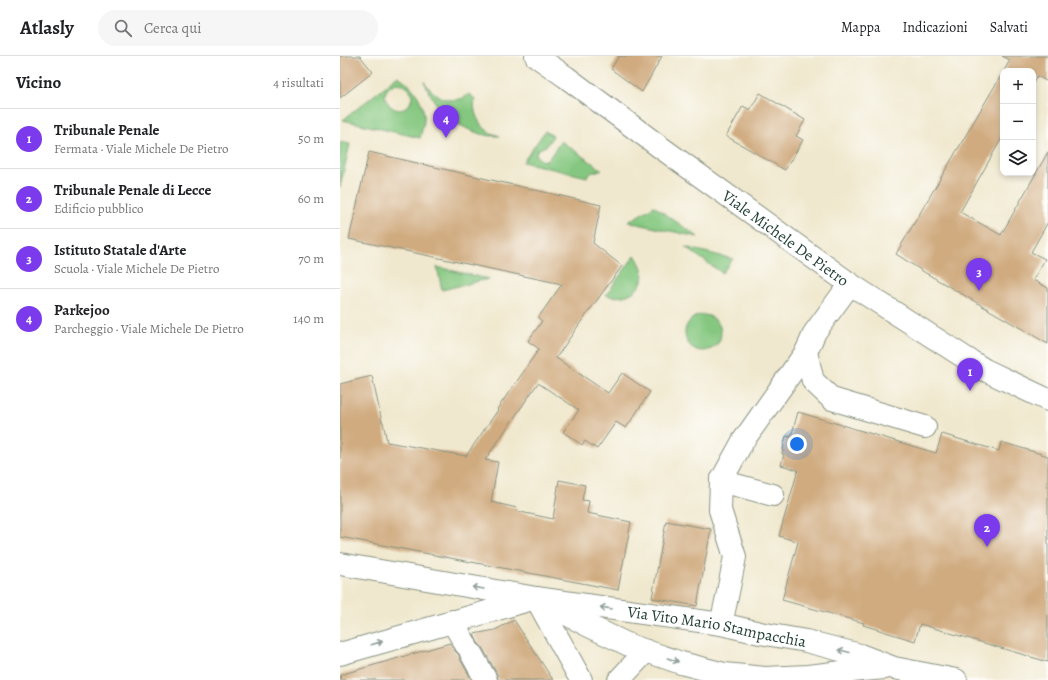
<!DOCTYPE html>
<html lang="it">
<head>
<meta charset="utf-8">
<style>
	:root { --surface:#fff; --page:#f6f6f6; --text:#202124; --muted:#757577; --line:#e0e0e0; --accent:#7c3aed }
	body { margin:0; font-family:Alegreya,serif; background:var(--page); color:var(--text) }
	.controls { position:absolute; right:12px; top:12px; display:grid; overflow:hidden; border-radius:8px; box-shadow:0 2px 6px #0003 }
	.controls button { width:36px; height:36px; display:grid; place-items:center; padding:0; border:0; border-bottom:1px solid var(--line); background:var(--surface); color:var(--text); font:20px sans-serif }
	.you { position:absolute; left:457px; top:388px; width:14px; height:14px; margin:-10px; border:3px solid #fff; border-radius:50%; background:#1a73e8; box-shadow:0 0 0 6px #1a73e833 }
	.badge { display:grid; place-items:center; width:26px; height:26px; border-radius:50%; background:var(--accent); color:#fff; font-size:13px; font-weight:700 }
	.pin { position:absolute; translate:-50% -33px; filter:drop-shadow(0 1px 2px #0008) }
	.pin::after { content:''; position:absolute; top:21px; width:14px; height:12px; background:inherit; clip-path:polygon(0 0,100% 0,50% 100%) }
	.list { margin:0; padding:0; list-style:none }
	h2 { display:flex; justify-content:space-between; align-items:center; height:52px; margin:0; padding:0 16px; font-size:17px }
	h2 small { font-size:13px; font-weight:400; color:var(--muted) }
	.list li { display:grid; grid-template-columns:26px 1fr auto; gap:12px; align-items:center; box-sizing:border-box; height:60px; padding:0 16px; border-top:1px solid var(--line) }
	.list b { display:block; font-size:15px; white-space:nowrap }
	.list p { margin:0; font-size:13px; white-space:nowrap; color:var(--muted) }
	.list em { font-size:13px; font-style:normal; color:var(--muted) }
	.icon { flex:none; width:22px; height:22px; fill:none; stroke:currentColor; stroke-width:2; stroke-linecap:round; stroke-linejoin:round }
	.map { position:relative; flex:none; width:708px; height:624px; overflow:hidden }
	header { display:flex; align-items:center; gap:24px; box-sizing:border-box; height:56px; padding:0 20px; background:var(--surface); border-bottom:1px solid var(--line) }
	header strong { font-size:19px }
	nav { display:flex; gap:22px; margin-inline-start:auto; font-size:14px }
	.search { width:280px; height:36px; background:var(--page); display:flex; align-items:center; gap:10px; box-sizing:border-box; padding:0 14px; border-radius:22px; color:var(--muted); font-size:15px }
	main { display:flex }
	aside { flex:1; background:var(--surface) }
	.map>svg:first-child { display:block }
</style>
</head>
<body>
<header>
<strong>Atlasly</strong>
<div class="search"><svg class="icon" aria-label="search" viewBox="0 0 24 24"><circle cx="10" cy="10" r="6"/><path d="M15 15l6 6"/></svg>Cerca qui</div>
<nav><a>Mappa</a><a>Indicazioni</a><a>Salvati</a></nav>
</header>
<main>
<aside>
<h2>Vicino<small>4 risultati</small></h2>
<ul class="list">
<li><span class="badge">1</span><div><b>Tribunale Penale</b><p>Fermata · Viale Michele De Pietro</p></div><em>50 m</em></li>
<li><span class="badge">2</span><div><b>Tribunale Penale di Lecce</b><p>Edificio pubblico</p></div><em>60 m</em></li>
<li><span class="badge">3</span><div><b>Istituto Statale d'Arte</b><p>Scuola · Viale Michele De Pietro</p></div><em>70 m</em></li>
<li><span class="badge">4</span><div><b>Parkejoo</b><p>Parcheggio · Viale Michele De Pietro</p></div><em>140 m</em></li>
</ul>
</aside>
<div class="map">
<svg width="708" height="624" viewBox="0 0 708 624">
	<rect width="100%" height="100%" fill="#fdfcf7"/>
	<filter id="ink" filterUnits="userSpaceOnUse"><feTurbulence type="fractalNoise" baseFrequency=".025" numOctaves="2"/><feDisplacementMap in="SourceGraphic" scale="8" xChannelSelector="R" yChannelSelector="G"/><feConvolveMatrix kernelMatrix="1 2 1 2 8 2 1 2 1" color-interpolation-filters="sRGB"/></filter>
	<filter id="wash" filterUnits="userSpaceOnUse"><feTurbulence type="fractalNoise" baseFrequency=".012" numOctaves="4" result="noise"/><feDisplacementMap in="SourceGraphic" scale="16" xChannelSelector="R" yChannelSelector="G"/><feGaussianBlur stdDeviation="0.9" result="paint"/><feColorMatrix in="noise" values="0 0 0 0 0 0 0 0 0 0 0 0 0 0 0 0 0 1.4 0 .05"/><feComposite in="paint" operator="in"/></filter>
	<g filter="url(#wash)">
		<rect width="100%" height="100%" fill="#f0e8ce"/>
		<path fill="#85c780" stroke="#52825a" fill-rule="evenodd" d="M58,20C71,28 82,42 84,58C85,66 82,74 80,82L3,64ZM57,27C67,29 76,36 70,47C57,68 30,35 57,27Z
			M84,25C86,28 89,32 92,35C102,44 118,48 129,38L135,43C132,56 139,70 151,77C154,78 157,79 160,80C155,80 150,80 145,79C130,76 108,64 99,52C93,44 88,34 84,25Z
			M205,75L213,80L206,90L197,94L196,100L201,104L207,105L221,85L261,113V115C255,115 251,116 247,121L183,106Z
			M0,86L10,88L0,131Z
			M314,150L358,181L288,166Z
			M345,191L393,203L382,217Z
			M295,199C299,205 303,212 303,220C301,238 280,244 266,239Z
			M97,211L148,223L102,234Z
			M345 277a18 18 0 1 1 36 0a18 18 0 1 1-36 0Z"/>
		<g id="blocks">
			<path fill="#d0ab80" d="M0,0H20L33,16L0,42Z
				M279,0H322L302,36L271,13Z
				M662,0H708V26L697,20L693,27V15H664L670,4Z
				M663,16V80L620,156L661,179L708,96V166L691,196L705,203L693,224L708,232V288L584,216L556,198Z
				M420,37L465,64L456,80L463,84L445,114L386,80L403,50L410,54Z
				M29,96L261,149L253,187L282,210L238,270L216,302L268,337L282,317L310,336L286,372L276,366L257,393L245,385L242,389L223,376L239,354L198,327L145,404L158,406L151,446L177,452L176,455L213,463L219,424L245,429L242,444L249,445L247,457L291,466L278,534L0,481V328L32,320L42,366H43L47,386L126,400L158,354L157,353L187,311V310L199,293L188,285L202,265L198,262L222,228L9,183Z
				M458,356L596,397L602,378L659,395L661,386L708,400V606L580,568L575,585L523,569L524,567L442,544L458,486L439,480L458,414L441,409L444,398H442L446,380L451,381Z
				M326,465L371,473L357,550L312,542Z
				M174,564L213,624H158L157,618L142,591L138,587L134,578L155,574Z
				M110,587L115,595L119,599L120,603L132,624H1L0,619Z"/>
		</g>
	</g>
	<g filter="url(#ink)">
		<use href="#blocks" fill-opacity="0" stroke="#889281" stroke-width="1"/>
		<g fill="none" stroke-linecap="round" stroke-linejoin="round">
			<g stroke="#889281" stroke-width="24">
				<g id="minor">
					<path id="s1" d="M196,0L226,21L316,88L510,228L624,301L645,314L708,344"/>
					<path d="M510,228L475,276L466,296L473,325L492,343L585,371"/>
					<path d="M381,425L433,439"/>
					<path id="s2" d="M0,508L196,542L381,568L420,577L466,585L520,599L554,612L616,624"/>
					<path d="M196,542L241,624"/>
					<path d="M112,565L126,589"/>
					<path d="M381,568L387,541L395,501L380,454L381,425L403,385L466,296"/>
					<path d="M131,597L146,624"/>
					<path d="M0,598L196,542L247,569L289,589L341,607L384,618L425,622L468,620L511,615L545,612"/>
					<path d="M279,624L306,595"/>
				</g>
			</g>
			<use href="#minor" stroke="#fff" stroke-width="22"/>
		</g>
		<defs><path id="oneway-shaft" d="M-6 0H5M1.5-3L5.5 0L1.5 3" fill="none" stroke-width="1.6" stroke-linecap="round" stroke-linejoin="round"/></defs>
		<g stroke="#8f9e9a">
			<use href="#oneway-shaft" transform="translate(138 532) rotate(-170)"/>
			<use href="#oneway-shaft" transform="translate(266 552) rotate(-172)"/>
			<use href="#oneway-shaft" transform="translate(37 587) rotate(-16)"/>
			<use href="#oneway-shaft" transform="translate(504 595) rotate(-166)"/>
			<use href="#oneway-shaft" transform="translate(333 604) rotate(19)"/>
		</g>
	</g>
	<g text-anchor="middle" stroke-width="3" stroke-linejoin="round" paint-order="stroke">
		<g font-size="16" fill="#1f3d34" stroke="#fdfcf7">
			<text dy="6" stroke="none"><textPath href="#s1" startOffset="309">Viale Michele De Pietro</textPath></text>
			<text dy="6" stroke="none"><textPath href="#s2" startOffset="382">Via Vito Mario Stampacchia</textPath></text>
		</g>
	</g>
</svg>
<div class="controls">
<button>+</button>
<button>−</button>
<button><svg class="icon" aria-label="layers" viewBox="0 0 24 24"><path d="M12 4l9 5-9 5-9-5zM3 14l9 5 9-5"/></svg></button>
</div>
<div class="you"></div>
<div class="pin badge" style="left:630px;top:335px">1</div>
<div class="pin badge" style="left:647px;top:491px">2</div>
<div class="pin badge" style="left:639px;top:235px">3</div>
<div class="pin badge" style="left:106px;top:82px">4</div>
</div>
</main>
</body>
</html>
